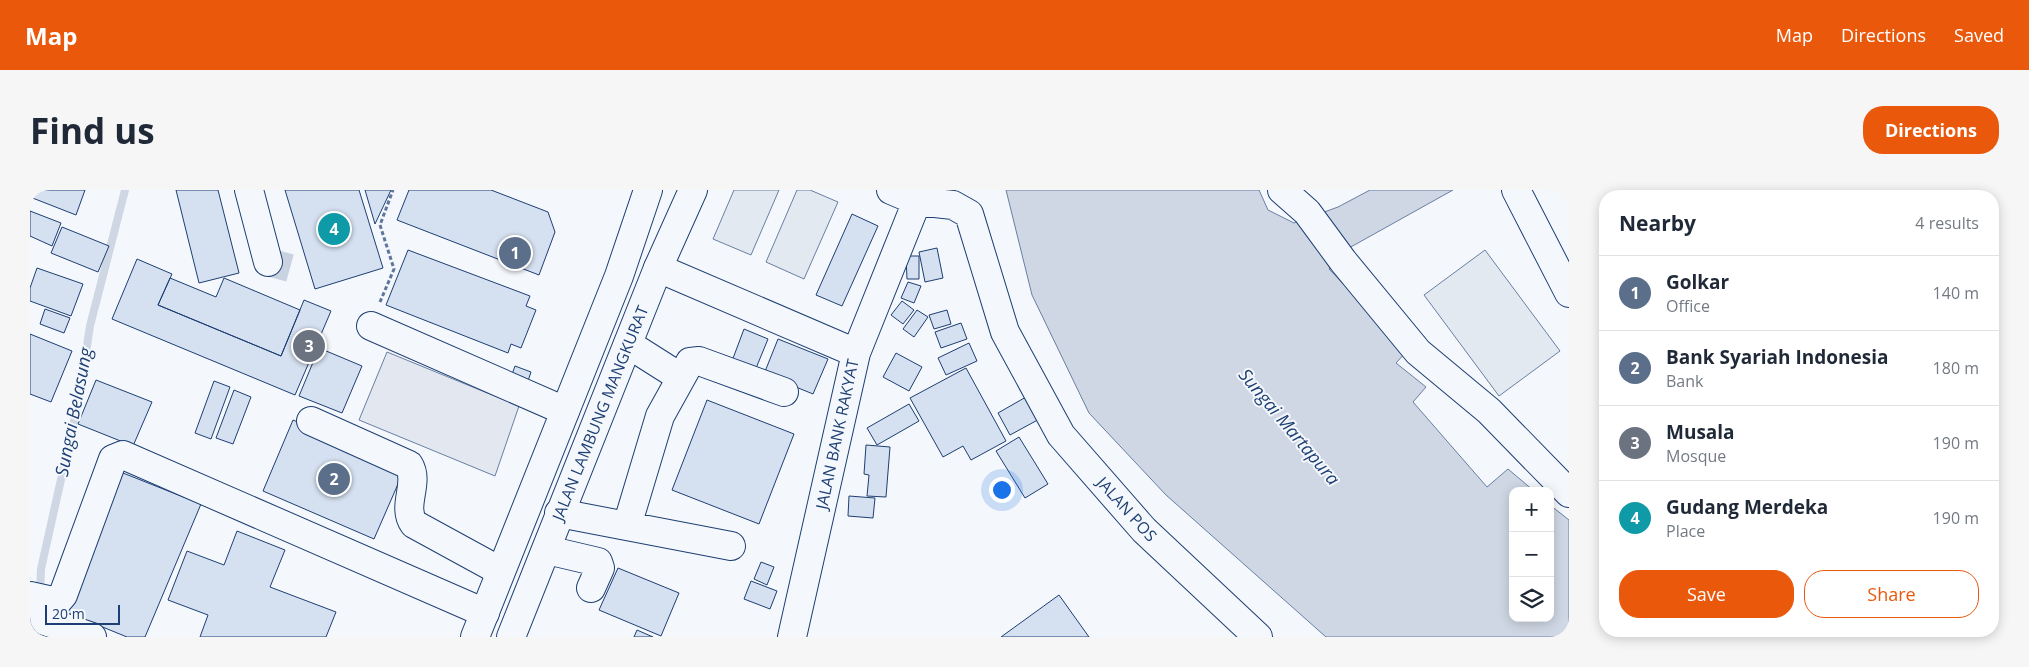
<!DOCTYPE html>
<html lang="en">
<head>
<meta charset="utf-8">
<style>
	:root { --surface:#fff; --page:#f6f6f7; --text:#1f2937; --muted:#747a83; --line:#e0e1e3; --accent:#ea580c }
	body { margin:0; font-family:"Open Sans",sans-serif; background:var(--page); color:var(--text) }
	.controls { position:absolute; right:15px; bottom:15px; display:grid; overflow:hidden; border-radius:10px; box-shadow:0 2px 12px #0003 }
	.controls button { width:45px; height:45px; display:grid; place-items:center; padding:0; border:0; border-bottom:1px solid var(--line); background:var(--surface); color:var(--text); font:25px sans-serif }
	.scale { position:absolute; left:15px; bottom:12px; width:75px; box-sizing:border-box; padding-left:5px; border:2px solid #1d3f73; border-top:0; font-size:14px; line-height:18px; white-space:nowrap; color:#1d3f73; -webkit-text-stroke:4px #f4f7fb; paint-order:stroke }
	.you { position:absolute; left:971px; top:299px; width:18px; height:18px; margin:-12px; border:4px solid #fff; border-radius:50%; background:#1a73e8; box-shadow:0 0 0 8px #1a73e833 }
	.badge { display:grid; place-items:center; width:32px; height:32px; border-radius:50%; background:var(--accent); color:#fff; font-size:16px; font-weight:700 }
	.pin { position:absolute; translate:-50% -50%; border:2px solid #fff; box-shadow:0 1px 5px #0006 }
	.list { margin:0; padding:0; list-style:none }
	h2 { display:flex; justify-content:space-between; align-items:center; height:65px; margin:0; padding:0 20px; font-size:21px }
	h2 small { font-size:16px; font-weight:400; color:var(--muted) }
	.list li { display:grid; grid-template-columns:32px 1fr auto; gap:15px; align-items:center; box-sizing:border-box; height:75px; padding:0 20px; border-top:1px solid var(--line) }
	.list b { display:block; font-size:19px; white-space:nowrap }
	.list p { margin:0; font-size:16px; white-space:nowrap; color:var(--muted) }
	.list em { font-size:16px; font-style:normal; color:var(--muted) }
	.actions { display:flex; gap:10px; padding:15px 20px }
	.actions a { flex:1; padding:11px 0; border:1px solid var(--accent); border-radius:20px; text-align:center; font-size:18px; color:var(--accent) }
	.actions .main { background:var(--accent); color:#fff }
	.icon { flex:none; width:28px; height:28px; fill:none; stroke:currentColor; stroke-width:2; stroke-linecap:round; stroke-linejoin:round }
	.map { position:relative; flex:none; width:1539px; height:447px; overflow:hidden; border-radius:20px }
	header { display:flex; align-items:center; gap:30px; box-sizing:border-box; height:70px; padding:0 25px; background:var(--accent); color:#fff }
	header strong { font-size:24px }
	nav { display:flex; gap:28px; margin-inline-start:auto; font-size:18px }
	.intro { display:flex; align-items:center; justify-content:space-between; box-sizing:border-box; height:120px; padding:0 30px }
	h1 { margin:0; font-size:35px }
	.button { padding:12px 22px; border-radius:20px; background:var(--accent); color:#fff; font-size:18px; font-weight:700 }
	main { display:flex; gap:30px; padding:0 30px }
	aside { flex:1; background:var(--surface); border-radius:20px; box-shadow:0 2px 12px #0003 }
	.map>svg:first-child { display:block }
</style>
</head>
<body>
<header>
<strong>Map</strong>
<nav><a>Map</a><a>Directions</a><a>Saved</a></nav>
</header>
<div class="intro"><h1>Find us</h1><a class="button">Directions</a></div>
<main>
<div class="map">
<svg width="1539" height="447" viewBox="0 0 1539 447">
	<rect width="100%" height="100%" fill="#f4f7fb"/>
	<path fill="#e3e9f0" stroke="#687fa3" d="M704,0H749L721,65L683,49Z
		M767,0H780L808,12L774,89L736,72Z
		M1455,60L1530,161L1469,206L1394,105Z"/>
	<path fill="#e3e8f0" stroke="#687fa3" d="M357,162L489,216L465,286L329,230Z"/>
	<path fill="#cfd7e4" stroke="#687fa3" d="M976,0H1229L1238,20L1264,33L1308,17L1340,0H1423L1310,63L1299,79L1377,161L1366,173L1396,197L1383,212L1457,297L1478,279L1504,301H1483V428H1520V315L1539,330V447H1296L1136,305L1059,223L1002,105Z"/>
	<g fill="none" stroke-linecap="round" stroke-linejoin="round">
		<path stroke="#cfd7e4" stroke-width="8" d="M10,404L11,379L49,209L60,136L95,0
			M4,447L7,432"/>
	</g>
	<path fill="#d5e0f0" stroke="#1d3f73" d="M0,0H55L46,25L0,7Z
		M146,0H188L209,83L169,93Z
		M255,0H329L353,78L285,99Z
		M335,0H361L345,34Z
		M379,0H461L518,22L525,42L509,85L367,30Z
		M0,21L31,33L22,56L0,46Z
		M822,24L848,36L812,116L786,105Z
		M32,37L79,56L68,82L21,63Z
		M907,58L913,88L895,92L889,62Z
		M378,60L500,106L496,116L506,120L491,158L481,154L478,163L356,115Z
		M876,66H889V89H877Z
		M107,69L142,84L128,115L251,166L274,110L301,121L265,205L82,129Z
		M7,78L53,94L41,126L0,111V98Z
		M140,88L186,107L194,88L270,120L251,166L128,115Z
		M878,92L891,96L884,113L871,108Z
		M872,111L884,120L873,134L861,125Z
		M15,119L40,128L34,143L10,134Z
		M887,120L898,127L884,147L873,139Z
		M917,120L921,134L904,139L899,125Z
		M931,133L937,149L911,158L905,142Z
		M714,139L738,149L722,188L699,179Z
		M0,144L42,161L21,212L0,204Z
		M748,149L798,169L783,204L734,184Z
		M939,153L947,171L916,185L908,168Z
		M289,158L332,176L312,223L269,206Z
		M866,163L892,177L879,201L853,187Z
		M485,176L501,182L496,197L480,190Z
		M936,178L976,251L941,270L933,256L913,267L880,208Z
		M66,190L122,212L103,256L48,234Z
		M184,191L200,197L181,249L165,243Z
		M204,200L221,207L203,254L186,248Z
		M1003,203L1015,226L980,245L968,223Z
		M677,210L764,244L729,334L642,300Z
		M879,214L889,231L847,255L837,238Z
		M263,230L375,278L344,349L233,301Z
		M989,247L1018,294L995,308L966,261Z
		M836,255L860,257L856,307L837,306L839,285L834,284Z
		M88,281L171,314L115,447H97L31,420Z
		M819,306L845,308L843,328L818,326Z
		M207,341L255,360L240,397L306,422L296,447H170L178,425L138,410L157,361L194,375Z
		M731,372L744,377L737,395L724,389Z
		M588,378L649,403L631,446L569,420Z
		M721,391L747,401L740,419L714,409Z
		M1029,405L1059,447H971Z
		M607,440L623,447H604Z"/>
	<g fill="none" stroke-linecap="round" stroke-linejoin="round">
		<path stroke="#c9d2e0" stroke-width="28" stroke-dasharray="28 14" stroke-linecap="butt" d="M238,72L260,78"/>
		<g stroke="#1d3f73" stroke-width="30">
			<path id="minor" d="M219,0L238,72
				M861,0L887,11
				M1252,0L1277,22L1313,71L1388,162L1459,221L1539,303
				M1486,0L1539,103
				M628,78L826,163L762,447
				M341,136L535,221
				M598,154L650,187
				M826,163L887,11L923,15L939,24L975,142L1031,245L1114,340L1228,447
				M281,231L379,275C390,293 371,316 384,334L470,381
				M529,323L701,356
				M597,336L630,226L660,172L669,171L754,202
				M517,360L568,372L570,378L561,398
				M0,406L27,412L33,405L83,269L93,265L455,423
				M0,426L62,447"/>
		</g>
		<g stroke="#1d3f73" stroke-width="30">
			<path id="highway" d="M445,447L589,86L618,0
				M481,447L628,78L663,0"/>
		</g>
		<path stroke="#5e769c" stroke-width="3" stroke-dasharray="4 2.5" stroke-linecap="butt" d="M350,112L364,79L350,35L363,0"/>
		<use href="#minor" stroke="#f4f7fb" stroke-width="28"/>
		<use href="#highway" stroke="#f4f7fb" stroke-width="28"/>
	</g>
	<g text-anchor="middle" stroke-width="4" stroke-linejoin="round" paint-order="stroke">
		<g font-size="16" fill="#1d3f73" stroke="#f4f7fb">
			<text transform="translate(570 223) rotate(-68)" y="6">JALAN LAMBUNG MANGKURAT</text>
			<text transform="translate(807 244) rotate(-78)" y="6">JALAN BANK RAKYAT</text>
			<text transform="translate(1097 319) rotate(48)" y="6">JALAN POS</text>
		</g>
		<g font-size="18" font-style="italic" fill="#1d3f73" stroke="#f4f7fb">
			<text transform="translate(44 222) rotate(-79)" y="6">Sungai Belasung</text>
			<text transform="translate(1259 237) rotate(50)" y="6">Sungai Martapura</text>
		</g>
	</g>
</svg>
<div class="controls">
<button>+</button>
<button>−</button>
<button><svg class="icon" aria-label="layers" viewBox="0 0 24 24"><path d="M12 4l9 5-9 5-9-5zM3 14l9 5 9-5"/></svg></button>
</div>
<div class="scale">20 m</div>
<div class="you"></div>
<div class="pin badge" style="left:485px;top:63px;background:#5c6f8a">1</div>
<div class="pin badge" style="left:304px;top:289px;background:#5c6f8a">2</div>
<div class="pin badge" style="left:279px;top:156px;background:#6b7280">3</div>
<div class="pin badge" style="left:304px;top:39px;background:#0f9aa8">4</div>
</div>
<aside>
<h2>Nearby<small>4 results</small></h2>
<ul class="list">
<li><span class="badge" style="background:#5c6f8a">1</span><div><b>Golkar</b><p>Office</p></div><em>140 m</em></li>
<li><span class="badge" style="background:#5c6f8a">2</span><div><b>Bank Syariah Indonesia</b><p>Bank</p></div><em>180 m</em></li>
<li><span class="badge" style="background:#6b7280">3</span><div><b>Musala</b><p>Mosque</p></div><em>190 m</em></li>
<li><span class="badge" style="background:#0f9aa8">4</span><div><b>Gudang Merdeka</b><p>Place</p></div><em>190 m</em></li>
</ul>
<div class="actions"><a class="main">Save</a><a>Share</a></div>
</aside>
</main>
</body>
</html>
